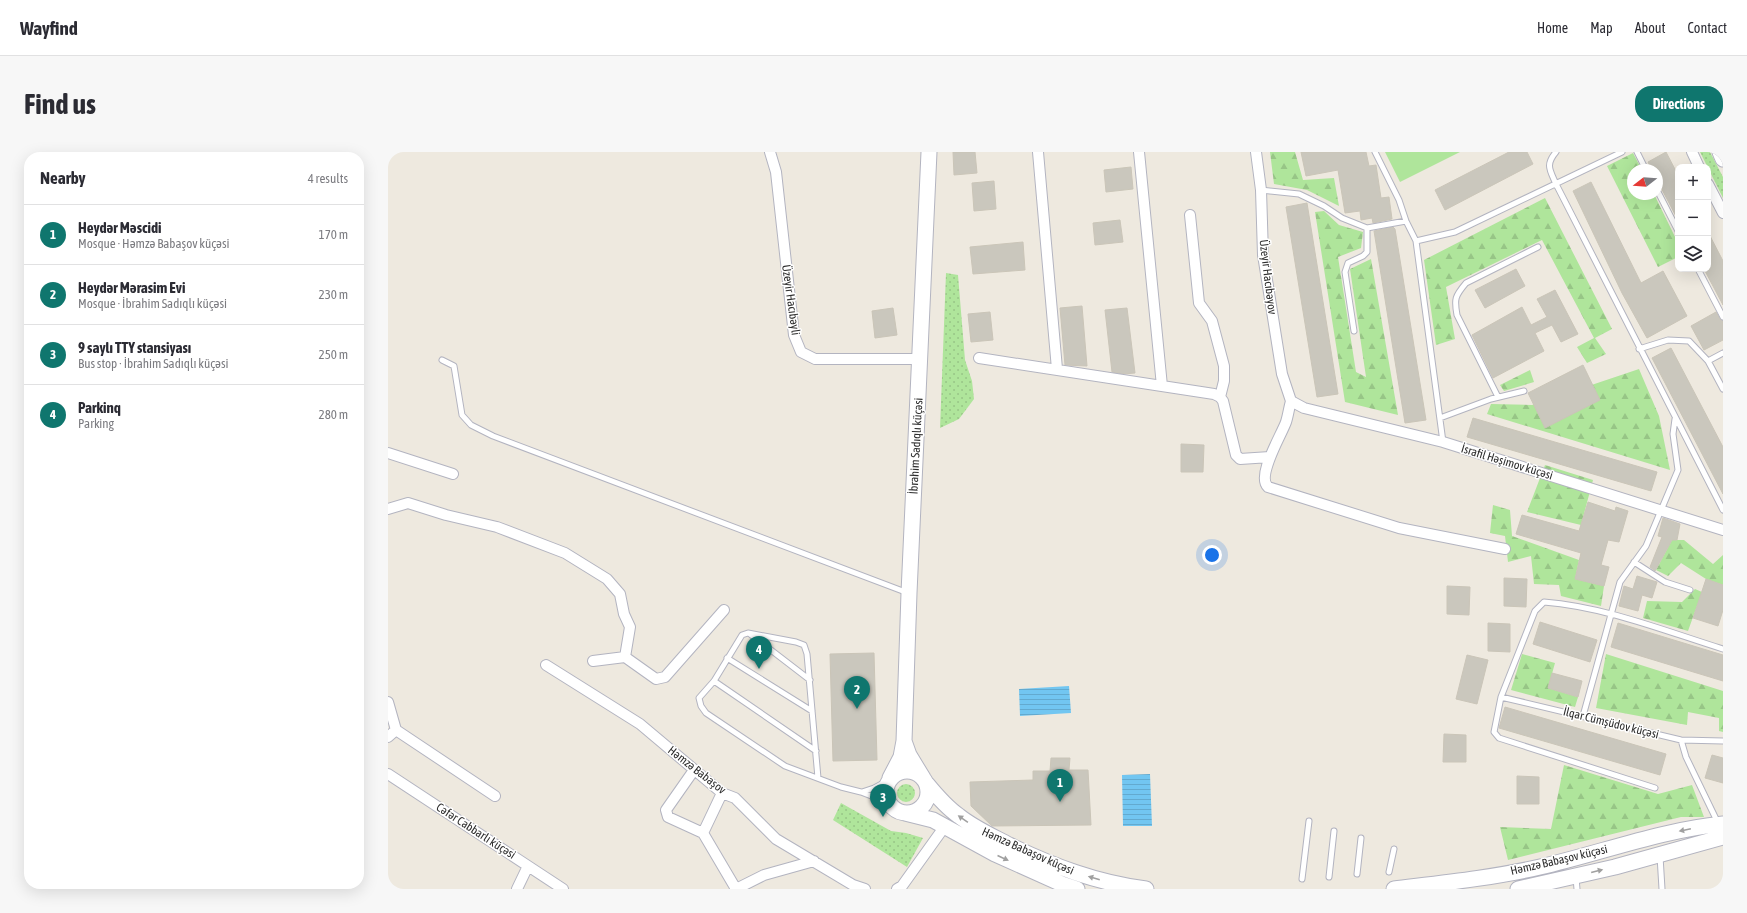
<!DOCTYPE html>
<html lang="en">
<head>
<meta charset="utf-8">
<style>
	:root { --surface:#fff; --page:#f7f7f7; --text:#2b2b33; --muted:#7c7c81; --line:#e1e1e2; --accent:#0f766e }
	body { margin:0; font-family:"Asap Condensed",sans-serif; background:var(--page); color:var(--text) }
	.controls { position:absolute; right:12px; top:12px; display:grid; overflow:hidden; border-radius:8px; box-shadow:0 4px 16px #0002 }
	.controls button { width:36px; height:36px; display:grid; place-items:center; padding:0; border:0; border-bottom:1px solid var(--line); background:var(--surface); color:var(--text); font:20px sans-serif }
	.compass { position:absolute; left:1239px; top:12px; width:36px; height:36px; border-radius:50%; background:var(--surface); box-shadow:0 4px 16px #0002; rotate:253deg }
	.you { position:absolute; left:824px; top:403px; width:14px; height:14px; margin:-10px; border:3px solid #fff; border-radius:50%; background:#1a73e8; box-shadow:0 0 0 6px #1a73e833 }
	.badge { display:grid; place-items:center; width:26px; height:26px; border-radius:50%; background:var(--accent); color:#fff; font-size:13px; font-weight:700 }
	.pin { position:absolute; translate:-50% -33px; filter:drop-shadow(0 1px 2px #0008) }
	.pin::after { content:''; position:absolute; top:21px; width:14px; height:12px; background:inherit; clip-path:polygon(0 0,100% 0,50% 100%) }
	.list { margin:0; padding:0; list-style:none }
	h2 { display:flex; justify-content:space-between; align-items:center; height:52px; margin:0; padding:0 16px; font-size:17px }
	h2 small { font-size:13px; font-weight:400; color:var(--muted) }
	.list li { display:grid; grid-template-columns:26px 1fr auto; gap:12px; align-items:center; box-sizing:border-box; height:60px; padding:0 16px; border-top:1px solid var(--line) }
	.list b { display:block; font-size:15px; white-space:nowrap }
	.list p { margin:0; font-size:13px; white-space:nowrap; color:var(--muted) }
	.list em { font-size:13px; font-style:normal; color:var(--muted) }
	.icon { flex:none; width:22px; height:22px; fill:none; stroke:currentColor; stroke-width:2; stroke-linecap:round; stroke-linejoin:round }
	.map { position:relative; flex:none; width:1335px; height:737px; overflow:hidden; border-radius:16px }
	header { display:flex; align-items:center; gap:24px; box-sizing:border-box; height:56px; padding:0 20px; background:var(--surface); border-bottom:1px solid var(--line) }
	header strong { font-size:19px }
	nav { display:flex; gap:22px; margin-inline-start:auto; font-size:14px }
	.intro { display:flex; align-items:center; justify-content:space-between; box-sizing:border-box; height:96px; padding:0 24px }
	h1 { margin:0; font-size:28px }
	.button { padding:10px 18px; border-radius:16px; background:var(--accent); color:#fff; font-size:14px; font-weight:700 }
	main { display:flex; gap:24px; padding:0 24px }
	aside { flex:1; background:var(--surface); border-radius:16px; box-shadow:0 4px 16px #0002 }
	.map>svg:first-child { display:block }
</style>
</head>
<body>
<header>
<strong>Wayfind</strong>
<nav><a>Home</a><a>Map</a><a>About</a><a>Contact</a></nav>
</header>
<div class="intro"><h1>Find us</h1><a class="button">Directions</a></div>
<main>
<aside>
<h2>Nearby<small>4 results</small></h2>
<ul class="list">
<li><span class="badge">1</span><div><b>Heydər Məscidi</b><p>Mosque · Həmzə Babaşov küçəsi</p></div><em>170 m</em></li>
<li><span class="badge">2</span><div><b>Heydər Mərasim Evi</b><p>Mosque · İbrahim Sadıqlı küçəsi</p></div><em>230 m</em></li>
<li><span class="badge">3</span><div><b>9 saylı TTY stansiyası</b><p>Bus stop · İbrahim Sadıqlı küçəsi</p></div><em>250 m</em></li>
<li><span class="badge">4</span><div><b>Parkinq</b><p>Parking</p></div><em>280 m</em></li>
</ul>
</aside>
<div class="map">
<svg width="1335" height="737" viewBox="0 0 1335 737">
	<defs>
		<pattern id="grass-dots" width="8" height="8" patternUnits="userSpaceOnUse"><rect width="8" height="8" fill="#afe59b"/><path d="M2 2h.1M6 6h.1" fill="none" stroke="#97c586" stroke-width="1.8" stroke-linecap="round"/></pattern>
		<pattern id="forest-firs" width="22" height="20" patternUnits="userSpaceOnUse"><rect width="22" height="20" fill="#afe59b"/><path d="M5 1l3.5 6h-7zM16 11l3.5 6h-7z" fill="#97c586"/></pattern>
		<pattern id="water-rules" width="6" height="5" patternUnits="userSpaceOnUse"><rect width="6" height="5" fill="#72c6f1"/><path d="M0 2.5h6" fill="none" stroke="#63aacf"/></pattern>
	</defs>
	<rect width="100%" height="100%" fill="#eee9df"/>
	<path fill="url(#grass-dots)" d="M1312,0H1322L1335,25V46Z
		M558,121L570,123L577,208L584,229L586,247L571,267L552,276Z
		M509 641a9 9 0 1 1 18 0a9 9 0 1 1-18 0Z
		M453,651L503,679L518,681L535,686L519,715L445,668Z"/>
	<path fill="url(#forest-firs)" d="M882,0H907L915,28L946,26L951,54L919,38L886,32Z
		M1245,1L1254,18H1245V42H1266L1290,91V105L1270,115L1219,14Z
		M1157,46L1224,177L1207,186L1218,202L1199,211L1189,195L1206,186L1154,88L1058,135L1067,187L1048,193L1036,108Z
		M936,59L951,73L975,80L973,96L950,105L968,220L978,225L962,117L983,107L1010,263L957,250L927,60Z
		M1251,217L1271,264L1282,318L1099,262L1103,252L1144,253Z
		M1142,218L1146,230L1116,239L1112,233Z
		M1157,313L1205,328L1193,373L1139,360Z
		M1105,353L1122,358L1124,384L1191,408L1187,427L1216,434L1213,454L1173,444L1171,433L1146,432L1143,404L1120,410L1117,384L1102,381Z
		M1284,388H1296L1325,412L1335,403V433L1318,427L1293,411L1280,424L1268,418Z
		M1307,437L1314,440L1300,479L1255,466L1259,449L1294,450Z
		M1134,502L1167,511L1160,536L1190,545L1187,555L1123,538Z
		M1218,502L1335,539V580L1331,579V566L1300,560L1299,573L1208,556Z
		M1176,613L1270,642L1304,633L1316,665H1293L1120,708L1112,675L1163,677Z"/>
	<path fill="#afe59b" d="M997,0H1072L1012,30Z"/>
	<path fill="url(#water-rules)" d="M681,534L683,561L632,564L631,537Z
		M762,622L764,674H735L734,623Z"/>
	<path fill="#cac7bd" stroke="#cac5b8" d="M565,0H587L589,21L566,23Z
		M913,0H978L981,14L988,13L993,46L1001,45L1004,67L985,71L984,66L973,68L972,59L957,61L950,18L918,24Z
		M1121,0H1139L1145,12L1057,58L1047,38Z
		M1278,0L1290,23V68L1269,28V18H1264L1260,10Z
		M743,15L745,37L718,40L716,18Z
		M606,29L608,57L586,59L584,31Z
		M1203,30L1253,131L1275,119L1299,164L1259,186L1234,141L1185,39Z
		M919,51L950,242L929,245L898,55Z
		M732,68L735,90L707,93L705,71Z
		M1005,75L1007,77L1038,268L1017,271L986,79Z
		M1320,80L1335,109V153L1316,117H1320Z
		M635,90L637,118L585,122L582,95Z
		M1128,117L1137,134L1097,156L1087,138Z
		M1167,138L1190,182L1173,190L1164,173L1147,181L1156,199L1105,226L1084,183L1134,155L1143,173L1159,165L1149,147Z
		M694,154L699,214L677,213L672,156Z
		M505,156L509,183L487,186L484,159Z
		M739,156L747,221L735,222L724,220L717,158Z
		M602,160L605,188L583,190L580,162Z
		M1328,160L1332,167L1335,169V188L1316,198L1303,174Z
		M1283,196L1335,295V342L1264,206Z
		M1195,213L1212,248L1157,276L1140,241Z
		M1085,266L1269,320L1263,339L1079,285Z
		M793,292L816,293L815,320H793Z
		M1200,350L1227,359L1228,355L1240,359L1231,390L1220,388L1213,413L1221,415L1216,434L1187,427L1193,401L1128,382L1134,363L1191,379Z
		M1275,366L1292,372L1289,388H1284L1267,419L1262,415L1274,385L1270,384Z
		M1249,424L1269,430L1264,446L1254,443L1250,459L1231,454L1236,434L1245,437Z
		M1116,426L1139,427L1138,455L1116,454Z
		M1318,427L1335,433V458L1330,474L1305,466Z
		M1059,434L1082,435L1081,463L1059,462Z
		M1152,470L1209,488L1202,510L1145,492Z
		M1100,471L1122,472V500L1100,499Z
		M1230,471L1335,503V529L1223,495Z
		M486,501L489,608L445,609L442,502Z
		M1079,503L1100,508L1089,552L1068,547Z
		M1164,521L1194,529L1190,545L1160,536Z
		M1117,555L1278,602L1272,623L1111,576Z
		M1056,582L1078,583V610H1055Z
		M1324,603L1335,606V631L1317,626Z
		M663,606H682L681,618H700L703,673L604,674L583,654L582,630L645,628V619H662Z
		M1129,624L1151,625V652H1129Z"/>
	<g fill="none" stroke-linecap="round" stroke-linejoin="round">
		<g stroke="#b3b4c0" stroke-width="7">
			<path id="lane" d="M987,0L1011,48L1018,69L1028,89L1055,290
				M1168,0C1157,13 1162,18 1168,32L1335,358
				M1249,0L1258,18
				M873,38L911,42L936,54L954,66L979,76V100L975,104L960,111L957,120L966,179
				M1269,38L1290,79
				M979,76L1018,69
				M1028,89L1067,80L1234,0
				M1310,117L1335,165
				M1251,197L1280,188L1301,189L1320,209L1335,237
				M54,208L66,214L74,263L83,273L105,284L520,441
				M1320,209L1335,201
				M1110,245L1069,163C1066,147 1067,144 1078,131L1150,95
				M1052,266L1103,247L1136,239
				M1246,410L1277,430L1302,438
				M362,482L422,528
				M339,506L424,559
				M326,529L428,599
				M1113,545L1293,588L1335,589
				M1195,564L1232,430L1258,394L1290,318L1285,282L1287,267
				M1293,588L1298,605L1330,671
				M430,626L419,502L416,493L408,490L360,481L354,483L326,529L311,546L313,554L318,561L397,614L453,635L473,640L486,645L506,657
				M1267,636L1111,586L1106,580L1113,545L1147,459L1156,450C1218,455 1277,479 1335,497
				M474,640L486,636L501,628
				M1272,704L1274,737
				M1001,720L1006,697
				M969,722L973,686
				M941,725L946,679
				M1188,726L1189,737
				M914,727L921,669"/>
		</g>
		<g stroke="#b3b4c0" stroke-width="12">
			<path id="street" d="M382,0L388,20L406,183L413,200L427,207H532
				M650,0L669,217
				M751,0L774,234
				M868,0L873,38L875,103L894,222L903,249
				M1304,0L1311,15
				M1320,32L1335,61
				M802,63L811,151L824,169L836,214V229L832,245
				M591,206L826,242L832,245L835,249L848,303L852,307L882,305
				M903,249L916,256L1055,290L1335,378
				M903,249C901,256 900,264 898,270C893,284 868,324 880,335L1011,376L1117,397
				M0,301L65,322
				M0,357L20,351L58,363L109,375L177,401L219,427L232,442L236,462L242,475L237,505L205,509
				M237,505L268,527L277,525L336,458
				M158,513L252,572L334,641L347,646L388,687L465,733L477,737
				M0,550L8,578L107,644
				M0,585L8,578
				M306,618L278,658L280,665L315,681L348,737
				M0,622L175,737
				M315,681L334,641
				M129,737L140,714
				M348,737L376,723L426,709
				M509,737L514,734L557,674"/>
		</g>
		<g stroke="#b3b4c0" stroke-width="17">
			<path id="secondary" d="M1332,0L1335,7
				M516,589L521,441L541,0
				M498 640a21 21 0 1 1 42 0a21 21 0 1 1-42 0Z
				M502,626L513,605L516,589L521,603L535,626
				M539,632C548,643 558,655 571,664C586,676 604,684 621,693C665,714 709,731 758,737
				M517,661L545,668L607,702L674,732L689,737
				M1006,737C1055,731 1104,726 1152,715C1213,701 1273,678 1335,672
				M1130,737L1227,715L1335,685"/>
		</g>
		<use href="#lane" stroke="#fff" stroke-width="5"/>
		<use href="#street" stroke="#fff" stroke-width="10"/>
		<use href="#secondary" stroke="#fff" stroke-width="15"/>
	</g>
	<defs><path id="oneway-solid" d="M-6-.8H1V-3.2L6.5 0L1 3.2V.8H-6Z"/></defs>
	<g fill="#a0a0a0">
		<use href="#oneway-solid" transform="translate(575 667) rotate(-145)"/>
		<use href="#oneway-solid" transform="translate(1297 678) rotate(168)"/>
		<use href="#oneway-solid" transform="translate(615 706) rotate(24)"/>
		<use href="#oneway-solid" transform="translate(1209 719) rotate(-14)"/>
		<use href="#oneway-solid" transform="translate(706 726) rotate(-164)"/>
	</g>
	<g text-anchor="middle" stroke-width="3" stroke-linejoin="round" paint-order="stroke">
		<g font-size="12" fill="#2d2d2d" stroke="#fff">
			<text transform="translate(880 125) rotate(83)" y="4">Üzeyir Hacıbəyov</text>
			<text transform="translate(403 148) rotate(82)" y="4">Üzeyir Hacıbəyli</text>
			<text transform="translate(528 294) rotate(-87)" y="4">İbrahim Sadıqlı küçəsi</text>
			<text transform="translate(1119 310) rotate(17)" y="4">İsrafil Həşimov küçəsi</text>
			<text transform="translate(1223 571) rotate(14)" y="4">İlqar Cümşüdov küçəsi</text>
			<text transform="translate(309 618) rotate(38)" y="4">Həmzə Babaşov</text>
			<text transform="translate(88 679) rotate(33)" y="4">Cəfər Cabbarlı küçəsi</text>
			<text transform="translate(640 699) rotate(24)" y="4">Həmzə Babaşov küçəsi</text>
			<text transform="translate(1171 708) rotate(-13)" y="4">Həmzə Babaşov küçəsi</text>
		</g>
	</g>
</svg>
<div class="controls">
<button>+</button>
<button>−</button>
<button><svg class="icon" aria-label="layers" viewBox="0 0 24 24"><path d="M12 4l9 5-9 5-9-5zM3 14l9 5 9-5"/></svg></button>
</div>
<svg class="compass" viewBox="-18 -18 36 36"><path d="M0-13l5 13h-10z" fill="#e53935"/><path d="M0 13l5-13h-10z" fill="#7c7c81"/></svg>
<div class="you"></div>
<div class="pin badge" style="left:672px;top:650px">1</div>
<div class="pin badge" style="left:469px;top:557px">2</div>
<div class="pin badge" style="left:495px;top:665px">3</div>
<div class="pin badge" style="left:371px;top:517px">4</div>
</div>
</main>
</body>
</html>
